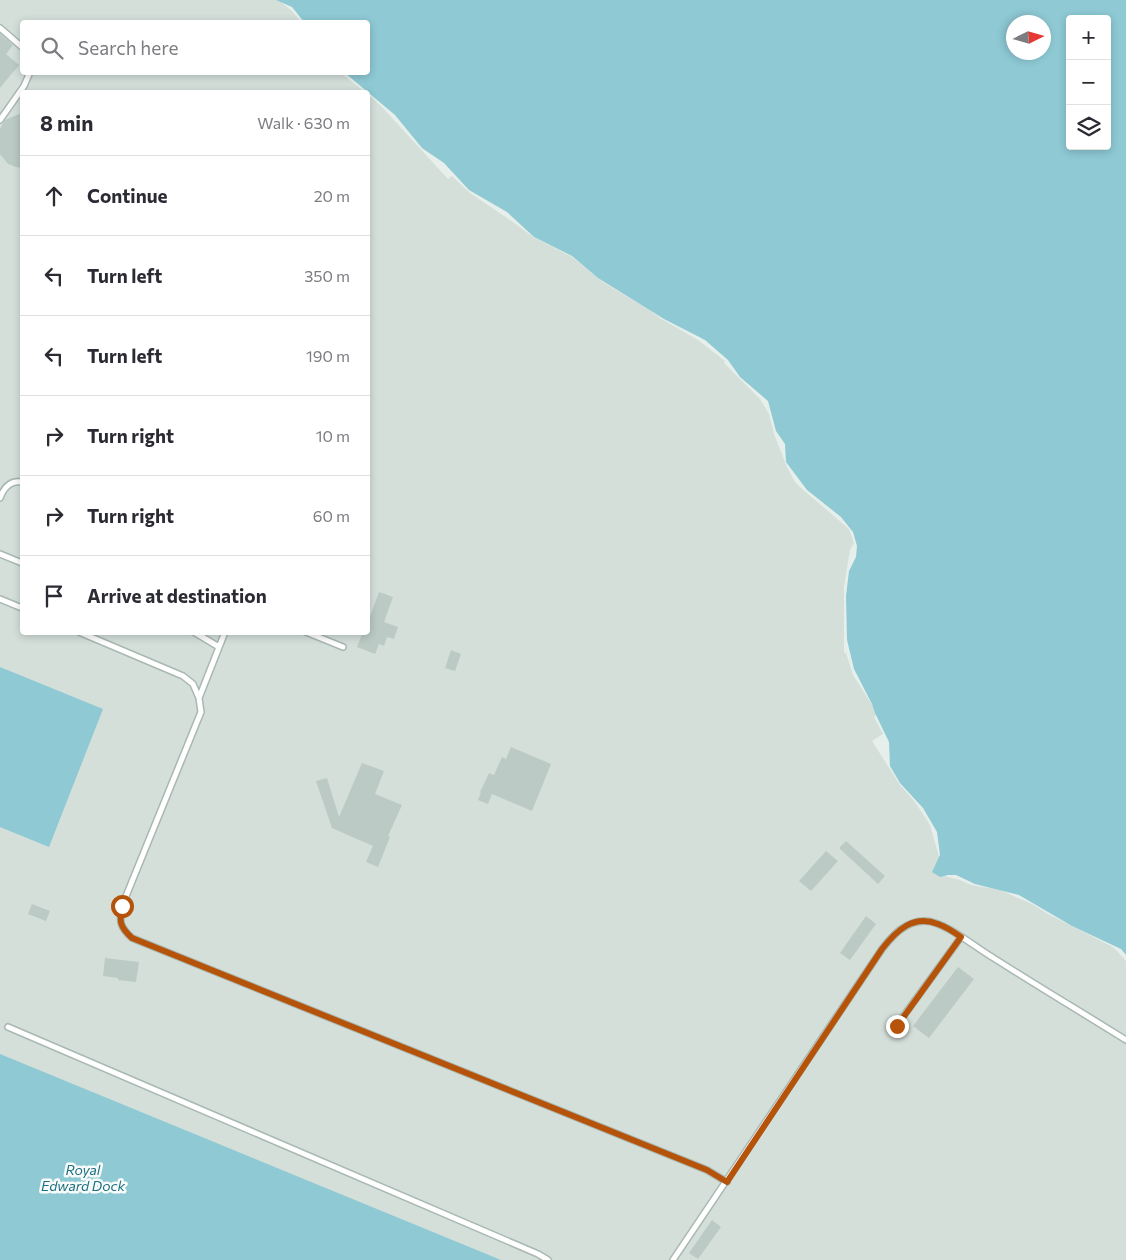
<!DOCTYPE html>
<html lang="en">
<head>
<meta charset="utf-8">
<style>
	:root { --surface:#fff; --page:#f2f2f3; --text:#2b2b33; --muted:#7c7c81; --line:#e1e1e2 }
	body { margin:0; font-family:Commissioner,sans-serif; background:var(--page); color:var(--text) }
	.controls { position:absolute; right:15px; top:15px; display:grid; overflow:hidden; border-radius:5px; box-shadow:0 2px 8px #0003 }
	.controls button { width:45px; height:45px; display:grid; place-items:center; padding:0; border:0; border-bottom:1px solid var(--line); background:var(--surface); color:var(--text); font:25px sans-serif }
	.compass { position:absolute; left:1006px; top:15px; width:45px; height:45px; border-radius:50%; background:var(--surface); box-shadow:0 2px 8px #0003; rotate:85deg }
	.stop { position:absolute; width:15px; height:15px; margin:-11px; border:4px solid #b45309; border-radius:50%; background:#fff }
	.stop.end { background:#b45309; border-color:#fff; box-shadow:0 1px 5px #0008 }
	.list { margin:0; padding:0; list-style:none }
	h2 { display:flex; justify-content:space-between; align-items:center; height:65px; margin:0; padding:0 20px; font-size:21px }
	h2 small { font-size:16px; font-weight:400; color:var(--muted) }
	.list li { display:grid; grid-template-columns:32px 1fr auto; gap:15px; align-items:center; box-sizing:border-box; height:80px; padding:0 20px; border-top:1px solid var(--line) }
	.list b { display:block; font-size:19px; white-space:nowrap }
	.list em { font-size:16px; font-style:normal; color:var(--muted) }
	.icon { flex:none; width:28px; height:28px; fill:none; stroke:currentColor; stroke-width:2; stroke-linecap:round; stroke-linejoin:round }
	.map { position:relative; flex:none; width:1126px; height:1260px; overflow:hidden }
	.search { position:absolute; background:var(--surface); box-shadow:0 2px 8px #0003; left:20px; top:20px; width:350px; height:55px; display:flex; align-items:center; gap:12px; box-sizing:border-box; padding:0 18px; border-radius:5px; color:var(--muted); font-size:19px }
	.panel { position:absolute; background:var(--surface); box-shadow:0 2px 8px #0003; left:20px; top:90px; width:350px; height:545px; border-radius:5px }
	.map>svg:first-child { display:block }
</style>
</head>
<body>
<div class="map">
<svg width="1126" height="1260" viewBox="0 0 1126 1260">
	<rect width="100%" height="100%" fill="#e6efeb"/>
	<path fill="#d4dfda" d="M0,0H276L281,2L292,11L301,22H22V72L341,73L365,92H22V632H368V94L382,107L448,179L452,176L470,193L513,222L533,237L572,257L603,282L649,310L660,318L698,340L725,361L724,363L760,399L769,414L774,434L787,467L795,482L801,488L849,529L854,543L850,550L844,587V653H846L853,675L878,714L874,717L883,734L872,741L900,785L915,802L930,825L944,874V876L960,880L971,885L1000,890L1032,904L1048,914L1111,946L1116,950L1126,961V1260H0Z"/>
	<path fill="#8ec9d4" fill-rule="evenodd" d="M276,0H1126V955L1121,949L1072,926L1019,895L975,884L956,875H948L940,877L932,872L940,855L937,832L923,808L900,783L890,766L889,742L875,713L872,704L854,669L847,640L846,596L849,571L856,557L857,546L853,532L841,517L807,490L786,462L785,444L776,431L768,401L740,377L728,360L705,340L664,319L598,278L572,256L534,237L507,212L469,190L444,163L422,148L395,115L345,73L368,72V22H304L292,7ZM1070,19H1107V146H1070ZM1014,22H1044V52H1014Z
		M0,667L103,709L49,847L0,827Z
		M0,1054L501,1260H0Z"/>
	<path fill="#bbcac4" d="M0,34L13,45L6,54L19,65L0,88Z
		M22,113V168L16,167L8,164L0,154V129L5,120Z
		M379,592L393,597L384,622L398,627L394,639L387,637L384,646L379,644L375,654L357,647L363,632H368V622Z
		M451,650L461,654L455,671L445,668Z
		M511,747L551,764L532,811L492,794L488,804L478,800L481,793L480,792L489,773L494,775L502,757L506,759Z
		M362,763L384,771L375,794L402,805L388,836L390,837L378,867L366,862L373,846L332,828L316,781L327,778L339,817Z
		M846,841L885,876L878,884L839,848Z
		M826,851L838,861L811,891L799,881Z
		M32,904L50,911L46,921L28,914Z
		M866,916L876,924L850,960L840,953Z
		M105,958L139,962L136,982L118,980V978L103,976Z
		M958,967L974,979L929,1038L913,1026Z
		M712,1220L721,1227L698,1259L689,1253Z"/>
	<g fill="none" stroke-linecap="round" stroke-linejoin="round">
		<g stroke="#a8b8b2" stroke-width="8">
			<path id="lane" d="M0,28L22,47
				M0,120L24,86L30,72
				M0,498C4,487 11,480 22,482
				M0,554L22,563
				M0,599L22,608
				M79,632L183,676L193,684L199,698L201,712L122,906C119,922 120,927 132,938L707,1170L727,1182
				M194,632L219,647
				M306,632L343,647
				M199,698L225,632
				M897,1025L961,937
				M8,1027L538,1254L548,1260
				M673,1260L882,949C893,935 905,921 925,921C944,921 975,947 992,957C1036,985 1081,1012 1126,1040"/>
		</g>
		<use href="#lane" stroke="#fff" stroke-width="5"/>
	</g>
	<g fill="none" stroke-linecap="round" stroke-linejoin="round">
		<path stroke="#b45309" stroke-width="6" d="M122,906C119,922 120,927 132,938L707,1170L727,1182L882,949C896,931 913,914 938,924C946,927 954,932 961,937L897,1026"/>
	</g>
	<g text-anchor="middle" stroke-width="5" stroke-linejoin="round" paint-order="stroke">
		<g font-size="14" font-style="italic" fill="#1c6f80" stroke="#f7fbf9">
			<text x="83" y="1175">Royal<tspan x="83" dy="16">Edward Dock</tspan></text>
		</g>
	</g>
</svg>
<div class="controls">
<button>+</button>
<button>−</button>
<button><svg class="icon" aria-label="layers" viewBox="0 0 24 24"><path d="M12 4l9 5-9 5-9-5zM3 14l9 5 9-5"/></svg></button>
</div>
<svg class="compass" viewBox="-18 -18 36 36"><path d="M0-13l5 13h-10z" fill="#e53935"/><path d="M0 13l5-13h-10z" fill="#7c7c81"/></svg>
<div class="stop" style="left:122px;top:906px"></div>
<div class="stop end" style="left:897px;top:1026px"></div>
<div class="search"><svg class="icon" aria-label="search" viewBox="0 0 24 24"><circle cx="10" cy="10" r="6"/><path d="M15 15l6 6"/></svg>Search here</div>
<section class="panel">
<h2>8 min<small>Walk · 630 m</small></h2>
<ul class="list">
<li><svg class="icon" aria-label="ahead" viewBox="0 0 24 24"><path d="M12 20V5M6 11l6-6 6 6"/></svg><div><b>Continue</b></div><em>20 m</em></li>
<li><svg class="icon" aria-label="left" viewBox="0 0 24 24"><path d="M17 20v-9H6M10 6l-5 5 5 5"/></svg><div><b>Turn left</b></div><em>350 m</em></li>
<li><svg class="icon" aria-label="left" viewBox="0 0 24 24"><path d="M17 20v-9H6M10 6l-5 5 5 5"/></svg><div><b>Turn left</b></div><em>190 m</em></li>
<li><svg class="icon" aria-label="right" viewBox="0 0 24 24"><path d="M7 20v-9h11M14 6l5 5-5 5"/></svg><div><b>Turn right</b></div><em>10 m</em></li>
<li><svg class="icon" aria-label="right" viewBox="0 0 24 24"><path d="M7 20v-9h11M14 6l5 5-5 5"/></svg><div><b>Turn right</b></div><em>60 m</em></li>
<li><svg class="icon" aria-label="arrive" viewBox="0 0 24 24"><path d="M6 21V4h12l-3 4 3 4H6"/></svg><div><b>Arrive at destination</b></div></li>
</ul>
</section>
</div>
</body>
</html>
